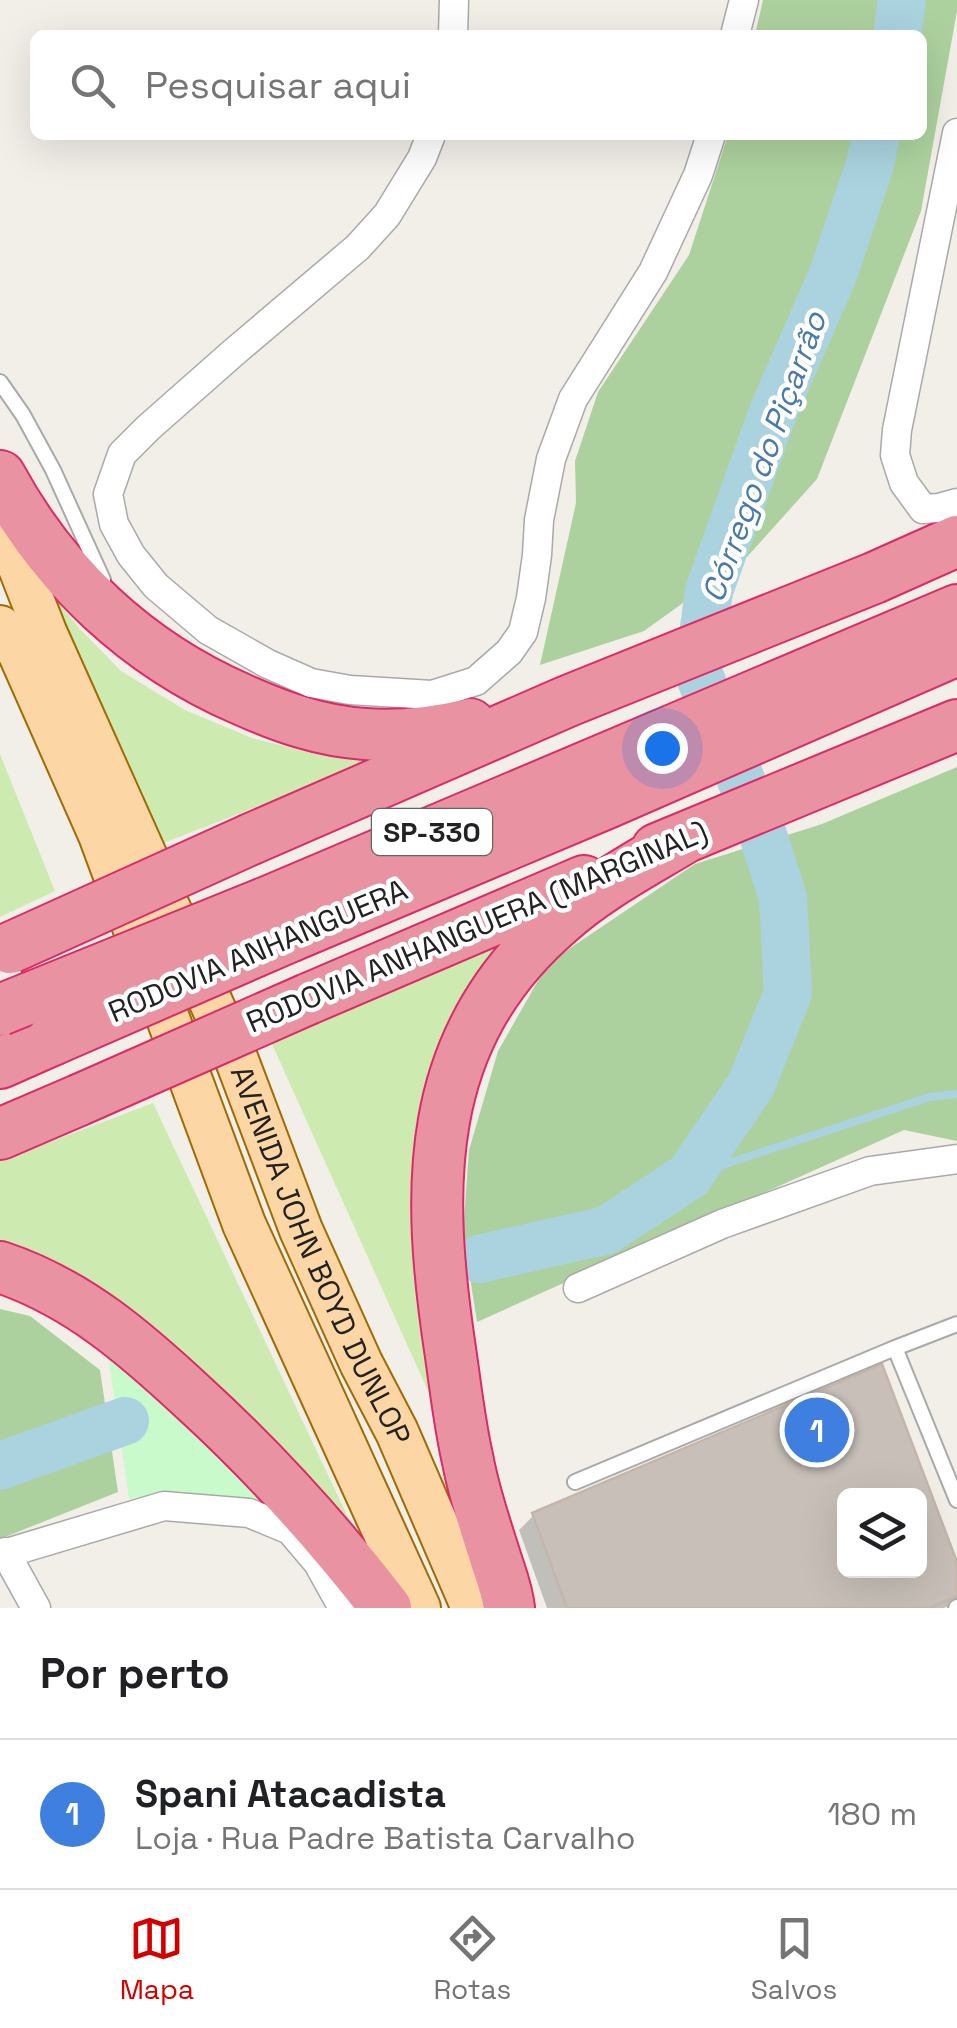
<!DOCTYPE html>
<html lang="pt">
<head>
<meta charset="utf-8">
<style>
	:root { --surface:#fff; --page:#f6f6f6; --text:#202124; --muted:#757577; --line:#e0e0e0; --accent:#d40000 }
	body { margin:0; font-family:"Space Grotesk",sans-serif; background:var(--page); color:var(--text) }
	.controls { position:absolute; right:30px; bottom:30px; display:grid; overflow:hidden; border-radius:15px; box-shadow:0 10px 40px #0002 }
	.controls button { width:90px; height:90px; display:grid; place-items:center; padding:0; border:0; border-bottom:2px solid var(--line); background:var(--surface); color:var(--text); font:50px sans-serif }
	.you { position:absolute; left:662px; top:748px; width:35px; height:35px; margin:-25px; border:8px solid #fff; border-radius:50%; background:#1a73e8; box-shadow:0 0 0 15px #1a73e833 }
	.badge { display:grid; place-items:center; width:65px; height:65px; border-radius:50%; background:var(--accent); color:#fff; font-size:32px; font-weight:700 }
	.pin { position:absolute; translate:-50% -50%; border:5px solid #fff; box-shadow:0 2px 10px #0006 }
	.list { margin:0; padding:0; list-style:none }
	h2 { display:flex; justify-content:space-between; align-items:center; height:130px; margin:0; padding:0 40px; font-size:42px }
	h2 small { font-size:32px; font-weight:400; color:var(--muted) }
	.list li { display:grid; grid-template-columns:65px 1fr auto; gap:30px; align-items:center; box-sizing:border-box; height:150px; padding:0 40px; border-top:2px solid var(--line) }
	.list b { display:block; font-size:38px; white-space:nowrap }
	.list p { margin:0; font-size:32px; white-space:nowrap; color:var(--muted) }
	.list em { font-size:32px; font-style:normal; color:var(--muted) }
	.icon { flex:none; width:55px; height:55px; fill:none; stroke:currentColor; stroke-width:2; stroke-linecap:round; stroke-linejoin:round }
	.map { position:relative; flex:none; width:957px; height:1608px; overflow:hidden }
	.search { position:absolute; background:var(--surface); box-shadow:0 10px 40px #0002; left:30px; right:30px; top:30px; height:110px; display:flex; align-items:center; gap:25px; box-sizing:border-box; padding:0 35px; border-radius:15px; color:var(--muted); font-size:38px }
	.sheet { height:280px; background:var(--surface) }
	nav { display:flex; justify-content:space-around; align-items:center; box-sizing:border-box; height:140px; border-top:2px solid var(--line); background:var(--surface); font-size:28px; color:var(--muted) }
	nav a { display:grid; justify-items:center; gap:5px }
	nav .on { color:var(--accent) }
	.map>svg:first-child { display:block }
</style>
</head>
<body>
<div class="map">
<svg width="957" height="1608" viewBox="0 0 957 1608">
	<rect width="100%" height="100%" fill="#f2efe9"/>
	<path fill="#cdebb0" d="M49,591L80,629L121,671L185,710L252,738L316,754L379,759L161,844Z
		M0,754L55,891L0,917Z
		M521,933L465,1003L432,1400L272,1044Z
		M153,1103L368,1560L0,1257V1161Z"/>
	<path fill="#add19e" d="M763,0H957V11L921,211L817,479L747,557L644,631L540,665L576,503L575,461L598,392L689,255L728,135H922V35H755Z
		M957,767V1141L904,1130L477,1322L463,1233L469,1150L498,1051L548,963L695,864L822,824Z
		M0,1309L30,1316L100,1370L118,1492L0,1539Z"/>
	<path fill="#c8facc" d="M108,1355L283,1507L178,1491L129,1499Z"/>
	<path fill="#0003" fill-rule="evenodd" d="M880,1368L957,1569V1598L950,1605L944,1608H547L519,1530L534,1515ZM844,1496H920V1570H844Z"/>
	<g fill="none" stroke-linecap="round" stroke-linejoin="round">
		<path stroke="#aad3df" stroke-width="8" d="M689,1176L930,1097L957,1094"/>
		<path stroke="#aad3df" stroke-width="48" d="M897,35L902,0
			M479,1259L607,1230L689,1176L751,1085L788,993L783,898L763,835L698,672L709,591L773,412L834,272L870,164L876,135
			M0,1466L125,1421"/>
	</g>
	<path fill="#c7bfb8" stroke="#c4b6ab" stroke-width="2.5" fill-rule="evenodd" d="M882,1364L957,1562V1596L930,1608H567L532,1513ZM844,1496H920V1570H844Z"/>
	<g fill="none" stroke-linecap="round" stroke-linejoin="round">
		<g stroke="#a9a9a9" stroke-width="18">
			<path id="lane" d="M0,382L23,415L53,470L103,580
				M957,1324L895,1348L957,1500
				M575,1482L895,1348
				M956,1608L957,1607"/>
		</g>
		<g stroke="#a9a9a9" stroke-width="31">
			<path id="street" d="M453,35L454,0
				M735,35L744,0
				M957,133L897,430L895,455L904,483L923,509L939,508L957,503
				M431,135L422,158L387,215L358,247L233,353L148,428L122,454L108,494L114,524L131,555L156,586L208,630L268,664L311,683L350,690L432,695L476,681L509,652L523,632L531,598L537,555L539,520L551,459L573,399L653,272L698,175L711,135
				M578,1288L722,1224L870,1171L957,1159
				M5,1552L36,1608
				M0,1555L164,1506L249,1513L290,1530L318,1563L343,1608"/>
		</g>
		<g stroke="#a06b00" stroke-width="46">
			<g id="primary">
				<path id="s1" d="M0,517L45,632L236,1058L301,1230L361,1363L397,1432L473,1608"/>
				<path d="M0,627L19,652L100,835L244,1224L419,1608"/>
			</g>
		</g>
		<g stroke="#dc2a67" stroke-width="54">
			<path id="highway" d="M0,476C54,576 137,654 241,699C281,717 320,731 365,734C401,737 435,732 470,724
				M251,839L568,701L874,578L957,541
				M657,849L957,725
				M265,903L957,610
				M291,936L609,802L957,650
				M308,999L584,881
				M0,1063L52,1040
				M0,1134L79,1100
				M0,1267C78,1293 136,1344 195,1399C265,1463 328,1533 386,1608
				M509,1608C507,1590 500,1573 495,1557C485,1525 474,1494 468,1461C460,1427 456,1391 451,1356C426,1191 421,1040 559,921C597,887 643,863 686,837"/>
		</g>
		<use href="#lane" stroke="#fff" stroke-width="14"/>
		<use href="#street" stroke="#fff" stroke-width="28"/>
		<use href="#primary" stroke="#fcd6a4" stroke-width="42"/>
		<use href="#highway" stroke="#e892a2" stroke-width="50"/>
		<g stroke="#dc2a67" stroke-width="54" stroke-linecap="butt">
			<path id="highway-bridge" d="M10,948L251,839
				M0,1010L265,903
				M52,1040L291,936
				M79,1100L308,999"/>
		</g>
		<use href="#highway-bridge" stroke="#e892a2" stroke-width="50"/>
	</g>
	<g text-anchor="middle" stroke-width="9" stroke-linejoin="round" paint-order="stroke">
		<rect fill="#fff" stroke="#646464" stroke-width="2.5" x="372" y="809" width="120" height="46" rx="8"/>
		<g font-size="28" font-weight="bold" fill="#222">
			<text x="432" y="842">SP-330</text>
		</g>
		<g font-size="30" fill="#222" stroke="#fff">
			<text transform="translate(477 927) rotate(-23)" y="10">RODOVIA ANHANGUERA (MARGINAL)</text>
			<text transform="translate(258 951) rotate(-23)" y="10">RODOVIA ANHANGUERA</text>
			<text dy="10" stroke="none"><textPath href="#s1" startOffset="805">AVENIDA JOHN BOYD DUNLOP</textPath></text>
		</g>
		<g font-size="32" font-style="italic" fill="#4a7aab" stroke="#fff">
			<text transform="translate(764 457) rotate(-70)" y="11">Córrego do Piçarrão</text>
		</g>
	</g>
</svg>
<div class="controls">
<button><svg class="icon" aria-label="layers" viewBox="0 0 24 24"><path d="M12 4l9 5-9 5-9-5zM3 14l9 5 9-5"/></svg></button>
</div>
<div class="you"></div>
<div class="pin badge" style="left:817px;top:1430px;background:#3f7fe0">1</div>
<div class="search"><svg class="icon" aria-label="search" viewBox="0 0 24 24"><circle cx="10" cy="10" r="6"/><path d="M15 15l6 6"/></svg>Pesquisar aqui</div>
</div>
<section class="sheet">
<h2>Por perto<small></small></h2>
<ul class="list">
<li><span class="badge" style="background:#3f7fe0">1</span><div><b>Spani Atacadista</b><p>Loja · Rua Padre Batista Carvalho</p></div><em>180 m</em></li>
</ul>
</section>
<nav>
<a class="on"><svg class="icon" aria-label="map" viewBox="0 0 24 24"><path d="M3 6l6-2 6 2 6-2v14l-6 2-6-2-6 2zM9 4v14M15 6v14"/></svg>Mapa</a>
<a><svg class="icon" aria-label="directions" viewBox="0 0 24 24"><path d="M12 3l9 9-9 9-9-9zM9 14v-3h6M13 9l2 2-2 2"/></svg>Rotas</a>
<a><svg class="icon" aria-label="saved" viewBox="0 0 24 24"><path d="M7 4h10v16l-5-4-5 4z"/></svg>Salvos</a>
</nav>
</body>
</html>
